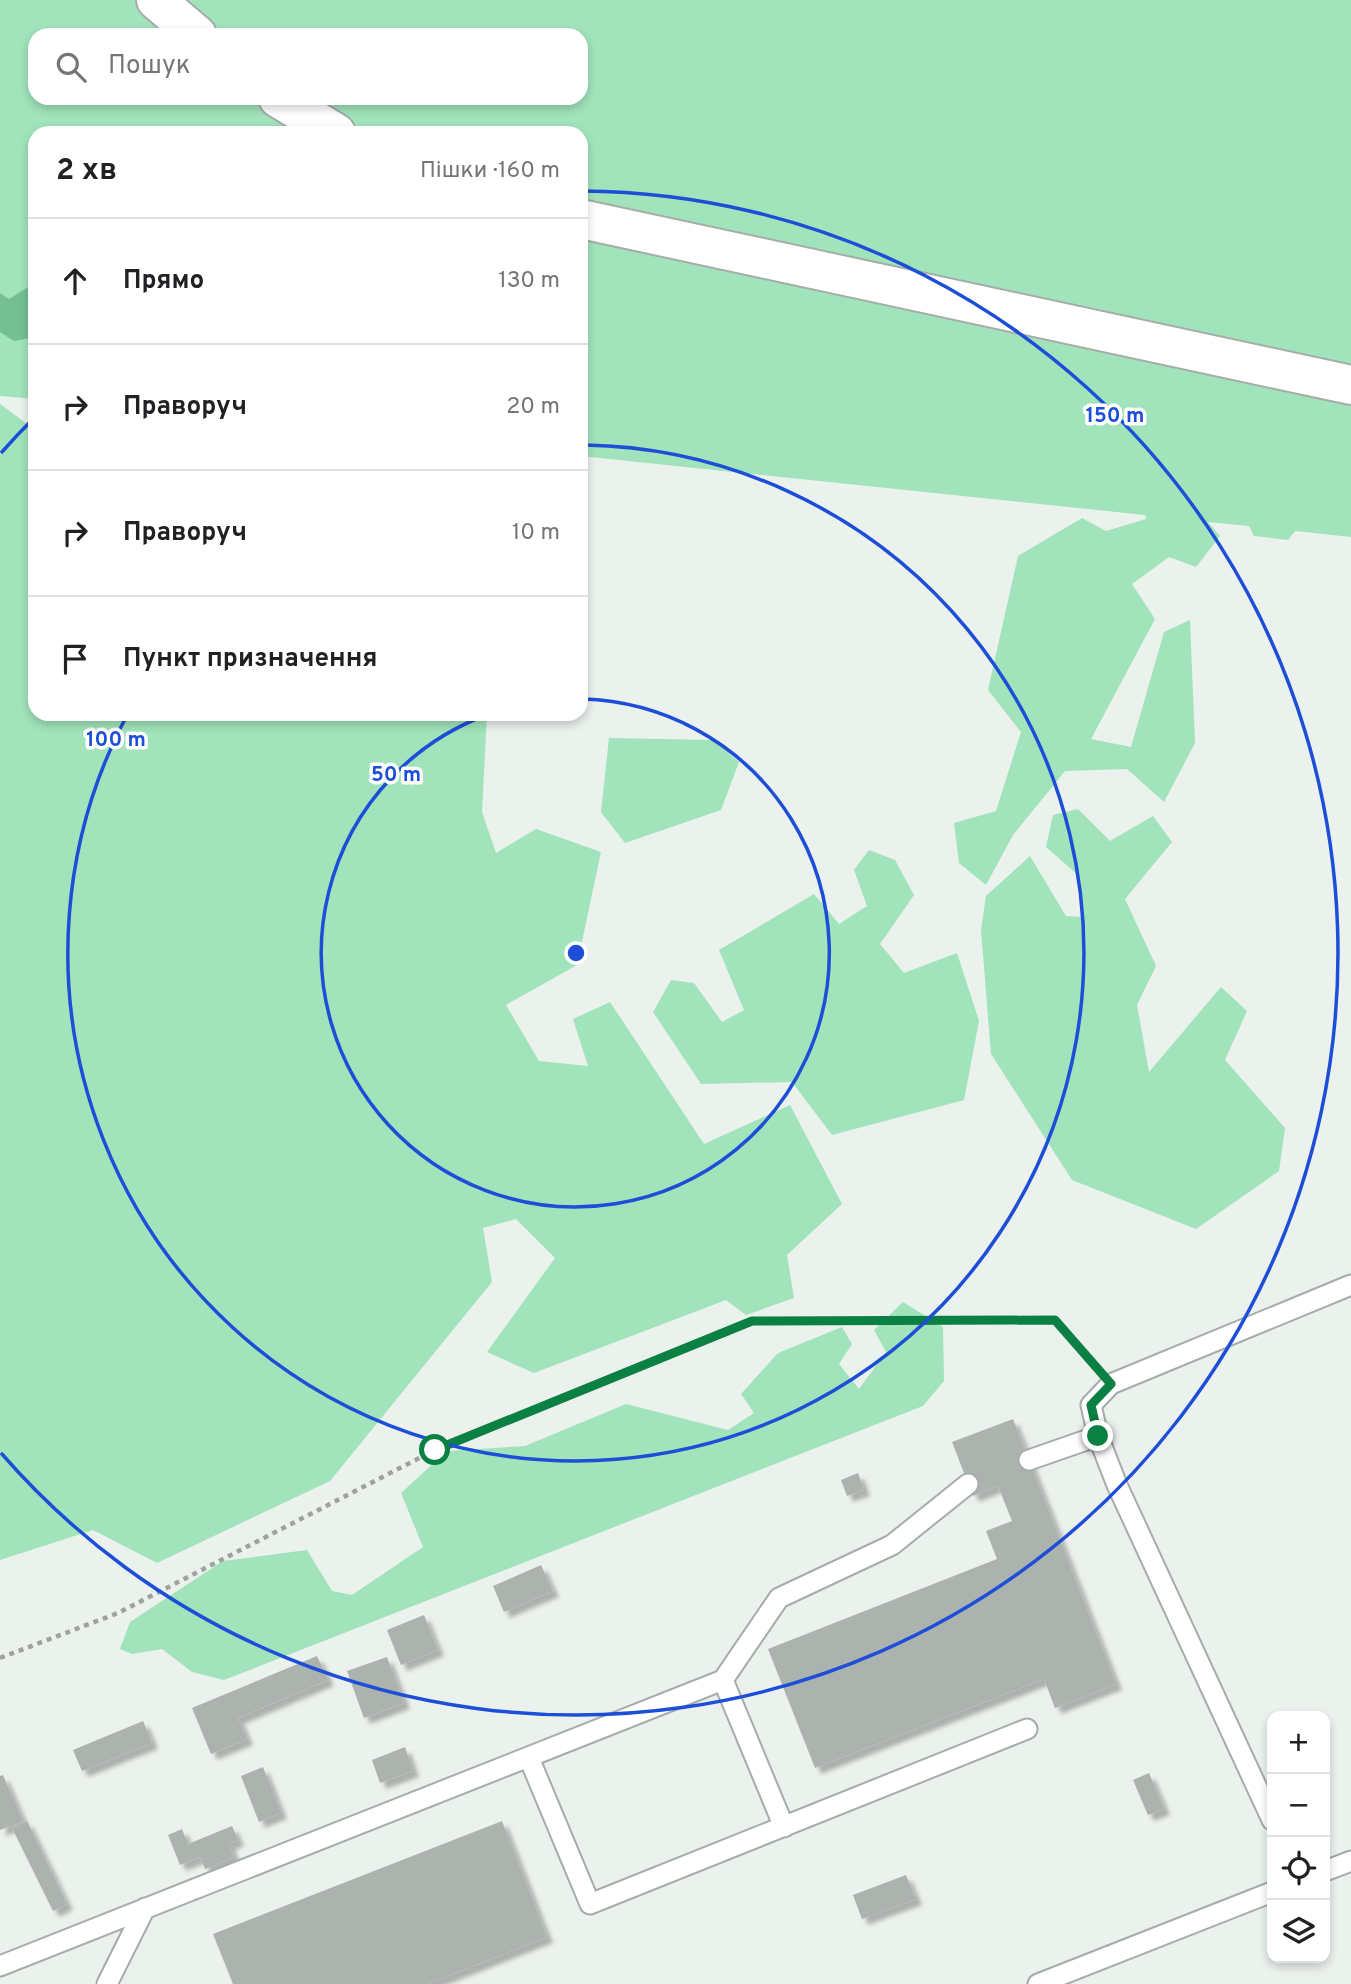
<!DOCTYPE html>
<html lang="uk">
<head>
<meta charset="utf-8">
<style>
	:root { --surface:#fff; --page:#f6f6f6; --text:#202124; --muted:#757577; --line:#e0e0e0 }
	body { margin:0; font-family:Overpass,sans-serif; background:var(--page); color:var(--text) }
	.controls { position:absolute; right:21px; bottom:21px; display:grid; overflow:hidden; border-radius:14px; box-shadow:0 4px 10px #0003 }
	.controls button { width:63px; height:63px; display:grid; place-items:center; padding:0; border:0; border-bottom:2px solid var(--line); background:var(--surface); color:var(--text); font:35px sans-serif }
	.stop { position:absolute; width:21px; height:21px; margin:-16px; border:5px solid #0b8043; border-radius:50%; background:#fff }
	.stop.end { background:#0b8043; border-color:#fff; box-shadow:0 2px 7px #0008 }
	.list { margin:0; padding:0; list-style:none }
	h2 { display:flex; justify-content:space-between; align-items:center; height:91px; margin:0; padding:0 28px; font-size:30px }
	h2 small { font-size:23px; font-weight:400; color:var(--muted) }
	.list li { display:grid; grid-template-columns:46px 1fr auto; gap:21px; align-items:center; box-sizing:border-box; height:126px; padding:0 28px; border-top:2px solid var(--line) }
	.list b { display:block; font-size:26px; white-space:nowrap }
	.list em { font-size:23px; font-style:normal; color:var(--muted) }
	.icon { flex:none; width:38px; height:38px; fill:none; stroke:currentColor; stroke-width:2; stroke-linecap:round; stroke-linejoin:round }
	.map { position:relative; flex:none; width:1351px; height:1984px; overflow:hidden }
	.search { position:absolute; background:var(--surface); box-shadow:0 4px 10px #0003; left:28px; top:28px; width:560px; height:77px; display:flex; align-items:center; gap:18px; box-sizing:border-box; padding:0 24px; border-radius:21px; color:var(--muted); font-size:26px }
	.panel { position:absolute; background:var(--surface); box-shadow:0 4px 10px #0003; left:28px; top:126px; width:560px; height:595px; border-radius:21px }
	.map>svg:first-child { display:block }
</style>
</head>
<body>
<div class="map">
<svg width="1351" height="1984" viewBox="0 0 1351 1984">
	<defs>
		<filter id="shadow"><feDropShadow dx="6" dy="6" stdDeviation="2" flood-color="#0004"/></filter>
	</defs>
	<rect width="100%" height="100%" fill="#ebf1ed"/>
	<path fill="#a1e3ba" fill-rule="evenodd" d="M0,0H1351V537L1295,531L1288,540L1254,536L1249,526L1208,522L1220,536L1196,567L1169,557L1132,584L1155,619L1091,739L1131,747L1164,632L1190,620L1195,743L1164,802L1127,769L1065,771L1013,835L986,885L959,863L954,823L996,811L1021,732L988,690L1018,556L1082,518L1106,531L1146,519L1145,515L581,456V133H35V399L0,396ZM35,35H581V98H35Z
		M0,404L35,430V714H487L482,812L496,853L536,829L601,852L577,965L506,1005L539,1061L588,1066L573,1019L610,1002L704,1144L790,1105L842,1204L787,1255L794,1298L746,1315L726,1300L534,1373L487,1352L555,1258L516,1219L483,1228L492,1282L330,1481L157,1563L93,1530L0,1560Z
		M609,738L713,740L739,762L721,810L625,843L601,812Z
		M1078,809L1110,841L1153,816L1172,842L1125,899L1156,966L1137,1005L1149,1072L1221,987L1247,1011L1225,1060L1285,1128L1279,1171L1196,1229L1072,1180L991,1054L981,930L986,896L1030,856L1066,916L1083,917L1079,876L1046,847L1053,815Z
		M869,850L895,860L914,895L880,944L904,973L957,953L979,1021L964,1100L832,1135L792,1082L701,1084L653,1012L671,980L694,983L722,1022L744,1010L719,950L814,894L839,924L867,906L854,870Z
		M903,1302L943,1327L944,1381L923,1406L224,1680L192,1672L162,1649L132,1654L120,1649L130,1622L223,1561L307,1550L332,1591L352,1595L423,1547L401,1493L447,1451L525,1446L626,1404L728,1430L754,1413L741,1394L778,1353L842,1327L852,1344L839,1364L859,1389L886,1352L874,1330Z"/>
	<path fill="#75bf93" d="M35,283V337L14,341L0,332V293L9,299Z"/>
	<path fill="#acb2ae" filter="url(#shadow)" d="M1013,1419L1116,1684L1055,1708L1044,1679L815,1768L768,1649L997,1559L986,1531L1012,1521L998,1486L973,1496L952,1442Z
		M858,1473L864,1490L847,1496L841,1480Z
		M541,1565L553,1591L504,1612L493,1586Z
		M424,1615L438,1650L401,1665L387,1630Z
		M317,1656L328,1680L238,1718L247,1739L211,1754L192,1708Z
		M387,1657L404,1703L364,1718L347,1671Z
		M143,1721L152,1743L82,1771L73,1750Z
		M405,1747L413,1771L380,1783L372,1760Z
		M263,1767L281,1813L259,1822L241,1776Z
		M1149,1773L1164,1809L1148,1815L1133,1780Z
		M3,1775L23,1821L0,1830V1776Z
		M27,1821L67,1904L53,1911L12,1828Z
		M502,1821L547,1937L428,1984H233L213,1934Z
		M232,1826L238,1840L229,1844L234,1857L205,1869L200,1857L180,1865L168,1835L182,1829L188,1844Z
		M906,1875L916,1899L862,1919L853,1895Z"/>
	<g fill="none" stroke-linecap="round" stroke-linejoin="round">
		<g stroke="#a6aca8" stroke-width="23">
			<path id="lane" d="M1029,1460L1098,1436
				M723,1680L784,1827
				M529,1758L590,1904L1027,1729
				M1272,1820L1117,1485L1098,1436L1091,1405L1111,1384L1351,1285
				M1325,1871L1351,1861
				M0,1966L723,1680L779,1598L892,1545L968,1484
				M107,1984L145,1908
				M1038,1984L1272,1892"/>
		</g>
		<g stroke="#a6aca8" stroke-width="42">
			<path id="street" d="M156,0L197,35
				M278,98L336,133
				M581,219L1351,385"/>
		</g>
		<path stroke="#9da29e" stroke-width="4.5" stroke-dasharray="5 5" stroke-linecap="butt" d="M0,1658L118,1613L435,1450L752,1321L1055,1320L1095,1365"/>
		<use href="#lane" stroke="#fff" stroke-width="19"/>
		<use href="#street" stroke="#fff" stroke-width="38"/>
	</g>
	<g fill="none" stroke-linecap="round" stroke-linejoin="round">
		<path stroke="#0b8043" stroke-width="9" d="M435,1450L752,1321L1055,1320L1111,1384L1091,1405L1098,1436"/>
	</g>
	<g fill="none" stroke="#1d4ed8" stroke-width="3.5">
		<path d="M583 699A254 254 0 1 1 489 714"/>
		<path d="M585 445A508 508 0 1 1 127 715"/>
		<path d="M1 453A762 762 0 0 1 33 419M583 191A762 762 0 1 1 1 1453"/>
	</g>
	<circle cx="576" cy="953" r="10" fill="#1d4ed8" stroke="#fff" stroke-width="3.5"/>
	<g font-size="21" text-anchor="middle" font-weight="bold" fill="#1d4ed8" stroke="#fff" stroke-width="7" stroke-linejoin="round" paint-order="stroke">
		<text x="1115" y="422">150 m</text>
		<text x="116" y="746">100 m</text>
		<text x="396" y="781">50 m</text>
	</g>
</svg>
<div class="controls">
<button>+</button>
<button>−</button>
<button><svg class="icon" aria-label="locate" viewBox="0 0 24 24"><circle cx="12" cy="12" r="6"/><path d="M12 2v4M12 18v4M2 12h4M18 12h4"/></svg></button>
<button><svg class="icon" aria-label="layers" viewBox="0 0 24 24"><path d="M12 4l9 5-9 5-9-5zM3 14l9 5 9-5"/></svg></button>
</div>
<div class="stop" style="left:435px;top:1450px"></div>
<div class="stop end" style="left:1098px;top:1436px"></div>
<div class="search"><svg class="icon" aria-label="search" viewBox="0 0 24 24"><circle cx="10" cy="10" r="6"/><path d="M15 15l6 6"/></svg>Пошук</div>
<section class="panel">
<h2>2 хв<small>Пішки · 160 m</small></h2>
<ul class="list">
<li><svg class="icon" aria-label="ahead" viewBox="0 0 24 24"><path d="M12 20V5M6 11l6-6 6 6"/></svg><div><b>Прямо</b></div><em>130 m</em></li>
<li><svg class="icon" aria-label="right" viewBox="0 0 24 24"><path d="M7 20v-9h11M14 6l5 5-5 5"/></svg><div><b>Праворуч</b></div><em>20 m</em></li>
<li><svg class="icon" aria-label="right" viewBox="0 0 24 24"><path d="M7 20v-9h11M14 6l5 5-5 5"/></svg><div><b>Праворуч</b></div><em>10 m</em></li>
<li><svg class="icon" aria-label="arrive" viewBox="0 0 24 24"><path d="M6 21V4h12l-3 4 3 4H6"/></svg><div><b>Пункт призначення</b></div></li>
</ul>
</section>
</div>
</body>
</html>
